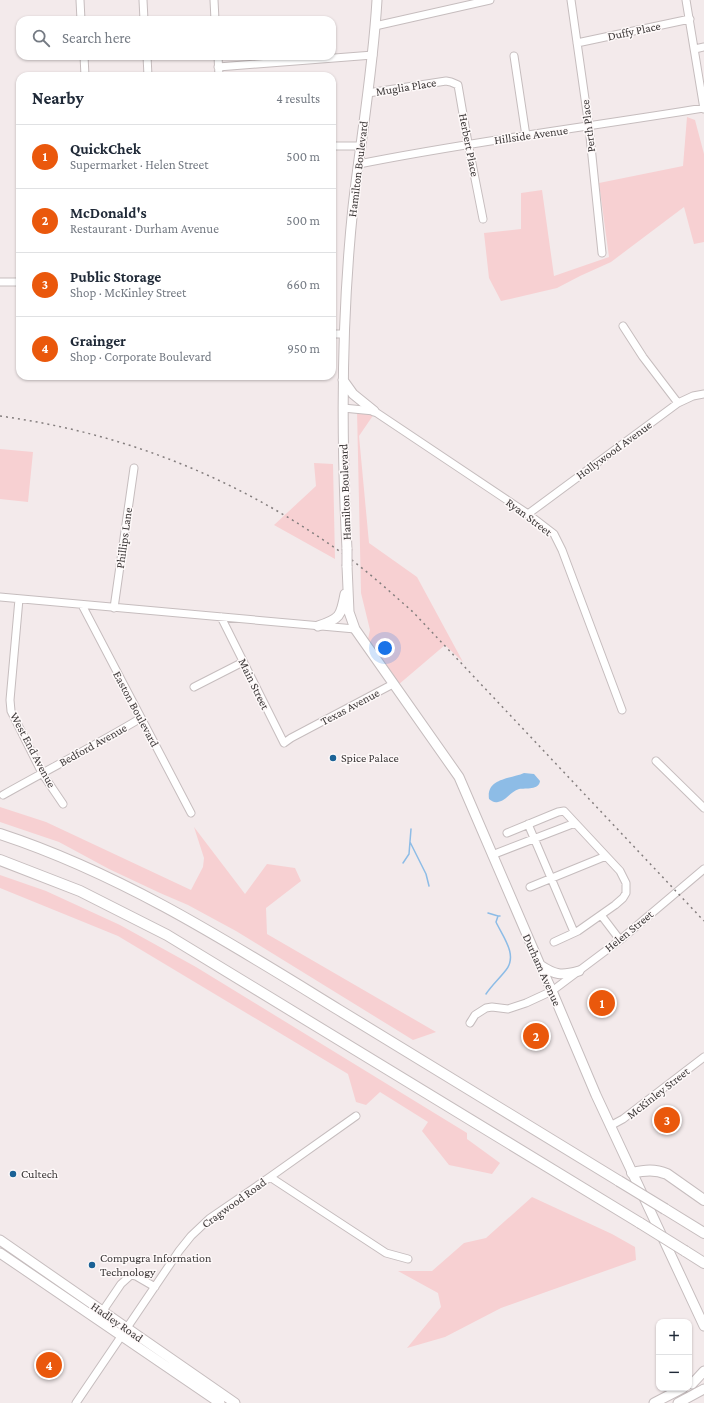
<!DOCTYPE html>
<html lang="en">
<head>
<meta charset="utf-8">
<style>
	:root { --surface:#fff; --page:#f6f6f7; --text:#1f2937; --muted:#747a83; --line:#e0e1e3; --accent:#ea580c }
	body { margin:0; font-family:"Crimson Pro",serif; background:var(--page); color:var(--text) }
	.controls { position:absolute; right:12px; bottom:12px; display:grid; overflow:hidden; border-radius:8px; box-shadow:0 1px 3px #0004 }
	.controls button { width:36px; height:36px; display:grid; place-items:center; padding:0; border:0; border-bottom:1px solid var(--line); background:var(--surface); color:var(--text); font:20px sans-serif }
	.you { position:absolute; left:385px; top:648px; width:14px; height:14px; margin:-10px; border:3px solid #fff; border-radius:50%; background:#1a73e8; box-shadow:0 0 0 6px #1a73e833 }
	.badge { display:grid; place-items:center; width:26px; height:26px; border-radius:50%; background:var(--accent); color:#fff; font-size:13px; font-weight:700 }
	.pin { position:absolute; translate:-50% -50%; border:2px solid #fff; box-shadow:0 1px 4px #0006 }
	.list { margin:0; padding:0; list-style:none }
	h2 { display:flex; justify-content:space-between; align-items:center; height:52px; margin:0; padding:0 16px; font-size:17px }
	h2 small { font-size:13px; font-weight:400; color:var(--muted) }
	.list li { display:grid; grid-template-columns:26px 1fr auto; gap:12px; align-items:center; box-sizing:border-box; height:64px; padding:0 16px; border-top:1px solid var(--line) }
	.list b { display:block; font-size:15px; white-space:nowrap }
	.list p { margin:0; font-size:13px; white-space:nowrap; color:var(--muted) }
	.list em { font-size:13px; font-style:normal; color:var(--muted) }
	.icon { flex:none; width:22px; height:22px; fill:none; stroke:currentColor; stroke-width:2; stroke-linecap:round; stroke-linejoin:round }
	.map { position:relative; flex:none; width:704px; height:1403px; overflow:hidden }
	.search { position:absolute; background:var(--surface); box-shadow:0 1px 3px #0004; left:16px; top:16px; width:320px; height:44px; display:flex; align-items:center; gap:10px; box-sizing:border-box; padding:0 14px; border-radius:12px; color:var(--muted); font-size:15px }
	.panel { position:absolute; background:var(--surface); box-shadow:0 1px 3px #0004; left:16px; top:72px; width:320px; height:308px; border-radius:12px }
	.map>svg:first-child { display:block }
</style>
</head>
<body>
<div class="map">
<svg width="704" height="1403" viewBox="0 0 704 1403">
	<rect width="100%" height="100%" fill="#f3eaeb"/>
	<path fill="#f7d0d2" d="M687,117L695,120L704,154V242L694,244L684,207L611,262L580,276L557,288L501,301L489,278L484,233L521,229V193L542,190L554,276L609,257L599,183L683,166Z
		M357,410L374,414L359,436L369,543L417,577L463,662L445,645L398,685L368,639L370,630L361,593Z
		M0,449L33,452L28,502L0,499Z
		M314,463L333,464L335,559L274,525L316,486Z
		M0,807L46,822L191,890L203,867L204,858L194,827L245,894L267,864L295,868L301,881L266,908L267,934L436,1032L413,1040L236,931L188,905L160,893L109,869L59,842L0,822Z
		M0,875L46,891L120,925L196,967L467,1133V1139L500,1163L492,1174L449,1165L422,1131L428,1122L380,1092L366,1105L356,1102L348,1074L118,936L0,888Z
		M532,1197L612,1234L635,1247L636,1260L501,1308L445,1337L407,1348L441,1307L438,1293L398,1271H432L464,1243L486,1238Z"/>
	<path fill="#8dbce6" d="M524,773L534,774L540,781C539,790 526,788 519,789C511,791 506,801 498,802C494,803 492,801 489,799C486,778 511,779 524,773Z"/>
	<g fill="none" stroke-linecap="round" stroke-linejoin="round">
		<path stroke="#8dbce6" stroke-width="1.5" d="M410,842L426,874L429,886
			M403,863L409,854L411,829
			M488,913L498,916H500
			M486,994C492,985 499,979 506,970C518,955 503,937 496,922L498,916"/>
		<g stroke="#c6bdbe" stroke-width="9">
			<path id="minor" d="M80,0L81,20
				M143,0L144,20
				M214,0L215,20
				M571,0L589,127L602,253
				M686,0L704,109
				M375,26L490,0
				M577,43L690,19
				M695,49L704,47
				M84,56L85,76
				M147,56L148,76
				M218,56L219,76
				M514,56L526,136
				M218,67L373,55
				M368,93L446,81L451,82L458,85L468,143L483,219
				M332,146H361
				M359,164C473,141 589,127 704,108
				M0,282H20
				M623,326L643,357L678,403
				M332,334H344
				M343,408L374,411L528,514L554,534L562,550L622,710
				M528,514L678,403L693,396L704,394
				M0,597L355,629
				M19,599L10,700L11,711L42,773L63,804
				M82,605L191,813
				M114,608L134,468
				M221,617L284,743L291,738L393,684
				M194,687L243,662
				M656,761L704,808
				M3,795C49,769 96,745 141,718
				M528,824L574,932
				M507,833L558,812L564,811L620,871L626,883V893L623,898L615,905L578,931L554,942
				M492,855L575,823
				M530,887L606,856
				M601,915L620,940
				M470,1023L475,1015L486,1008L492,1007L508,1009L526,1003L552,991L620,940L704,869
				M610,1126L623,1119L704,1057
				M270,1177L386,1253L408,1259
				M102,1312L121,1284L131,1275L136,1276L155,1287
				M76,1403L179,1251L191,1236L209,1219L270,1177L356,1116"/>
		</g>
		<g stroke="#c6bdbe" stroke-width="11">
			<path id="major" d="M343,380L353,394L374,411
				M347,549C341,435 341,321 353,207C361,138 373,70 377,0
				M347,566L349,612L355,629L459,777L540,965L552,991L596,1095L704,1326
				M318,626C340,619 341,616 345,594
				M540,965C555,975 561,976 579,971
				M0,1240L235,1403
				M0,1253L220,1403
				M692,1384L704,1371
				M654,1403L683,1388
				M678,1403L704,1389"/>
		</g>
		<g stroke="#c6bdbe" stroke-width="12">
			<path id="highway" d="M0,834C122,874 230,943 339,1010C432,1067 526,1124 619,1181
				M0,860L80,891L167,935L640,1223
				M632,1173C645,1170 655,1169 667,1174L704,1200
				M665,1209L704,1233
				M685,1251L704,1263"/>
		</g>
		<use href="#minor" stroke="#fff" stroke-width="7"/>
		<use href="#major" stroke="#fff" stroke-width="9"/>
		<use href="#highway" stroke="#fff" stroke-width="10"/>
		<path stroke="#847e7e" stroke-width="1.5" stroke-dasharray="2 4" stroke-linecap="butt" d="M0,416C123,433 234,477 335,548C363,567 388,590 413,612L704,921"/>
		<g stroke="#c6bdbe" stroke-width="11" stroke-linecap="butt">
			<path id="major-bridge" d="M347,549V566"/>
		</g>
		<g stroke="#c6bdbe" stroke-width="12" stroke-linecap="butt">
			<path id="highway-bridge" d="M619,1181L665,1209
				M640,1223L685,1251"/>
		</g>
		<use href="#major-bridge" stroke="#fff" stroke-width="9"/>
		<use href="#highway-bridge" stroke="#fff" stroke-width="10"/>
	</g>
	<g fill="#1b6296" stroke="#fef9f9" stroke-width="1.5">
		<circle cx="333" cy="758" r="4"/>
		<circle cx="13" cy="1174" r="4"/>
		<circle cx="92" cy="1265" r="4"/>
	</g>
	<g text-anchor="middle" stroke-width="3" stroke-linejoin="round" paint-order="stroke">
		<g font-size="12" fill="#3d3939" stroke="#fef9f9">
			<text transform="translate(634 31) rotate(-12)" y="4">Duffy Place</text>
			<text transform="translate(406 87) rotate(-9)" y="4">Muglia Place</text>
			<text transform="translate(588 126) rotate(-97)" y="4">Perth Place</text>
			<text transform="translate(531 135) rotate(-8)" y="4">Hillside Avenue</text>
			<text transform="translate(469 145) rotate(79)" y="4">Herbert Place</text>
			<text transform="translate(358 169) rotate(-83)" y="4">Hamilton Boulevard</text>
			<text transform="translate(614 450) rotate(-36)" y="4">Hollywood Avenue</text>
			<text transform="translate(345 492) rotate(-92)" y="4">Hamilton Boulevard</text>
			<text transform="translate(529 517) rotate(37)" y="4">Ryan Street</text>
			<text transform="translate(124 538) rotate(-82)" y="4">Phillips Lane</text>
			<text transform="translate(254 684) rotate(64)" y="4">Main Street</text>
			<text transform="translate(350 707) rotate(-28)" y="4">Texas Avenue</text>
			<text transform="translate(136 709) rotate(62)" y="4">Easton Boulevard</text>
			<text transform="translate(93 745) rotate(-29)" y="4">Bedford Avenue</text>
			<text transform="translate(33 750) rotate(62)" y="4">West End Avenue</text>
			<text transform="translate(629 931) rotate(-39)" y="4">Helen Street</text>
			<text transform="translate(542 970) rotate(66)" y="4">Durham Avenue</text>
			<text transform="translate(658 1093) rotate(-38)" y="4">McKinley Street</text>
			<text transform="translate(234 1203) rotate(-36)" y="4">Cragwood Road</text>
			<text transform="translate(117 1322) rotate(35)" y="4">Hadley Road</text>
		</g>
		<g font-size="12" fill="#3d3939" stroke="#fef9f9" text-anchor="start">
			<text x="341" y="762">Spice Palace</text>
			<text x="21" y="1178">Cultech</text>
			<text x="100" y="1262">Compugra Information<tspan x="100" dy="14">Technology</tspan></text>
		</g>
	</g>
</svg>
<div class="controls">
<button>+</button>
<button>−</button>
</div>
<div class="you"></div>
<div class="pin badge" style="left:602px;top:1003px">1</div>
<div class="pin badge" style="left:536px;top:1036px">2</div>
<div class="pin badge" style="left:667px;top:1120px">3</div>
<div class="pin badge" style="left:49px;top:1365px">4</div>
<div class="search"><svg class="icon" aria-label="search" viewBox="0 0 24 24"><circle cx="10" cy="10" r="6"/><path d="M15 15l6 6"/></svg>Search here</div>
<section class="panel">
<h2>Nearby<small>4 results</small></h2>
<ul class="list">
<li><span class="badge">1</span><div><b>QuickChek</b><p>Supermarket · Helen Street</p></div><em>500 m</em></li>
<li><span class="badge">2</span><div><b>McDonald's</b><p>Restaurant · Durham Avenue</p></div><em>500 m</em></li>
<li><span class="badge">3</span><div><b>Public Storage</b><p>Shop · McKinley Street</p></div><em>660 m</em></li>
<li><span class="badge">4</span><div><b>Grainger</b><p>Shop · Corporate Boulevard</p></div><em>950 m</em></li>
</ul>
</section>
</div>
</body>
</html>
